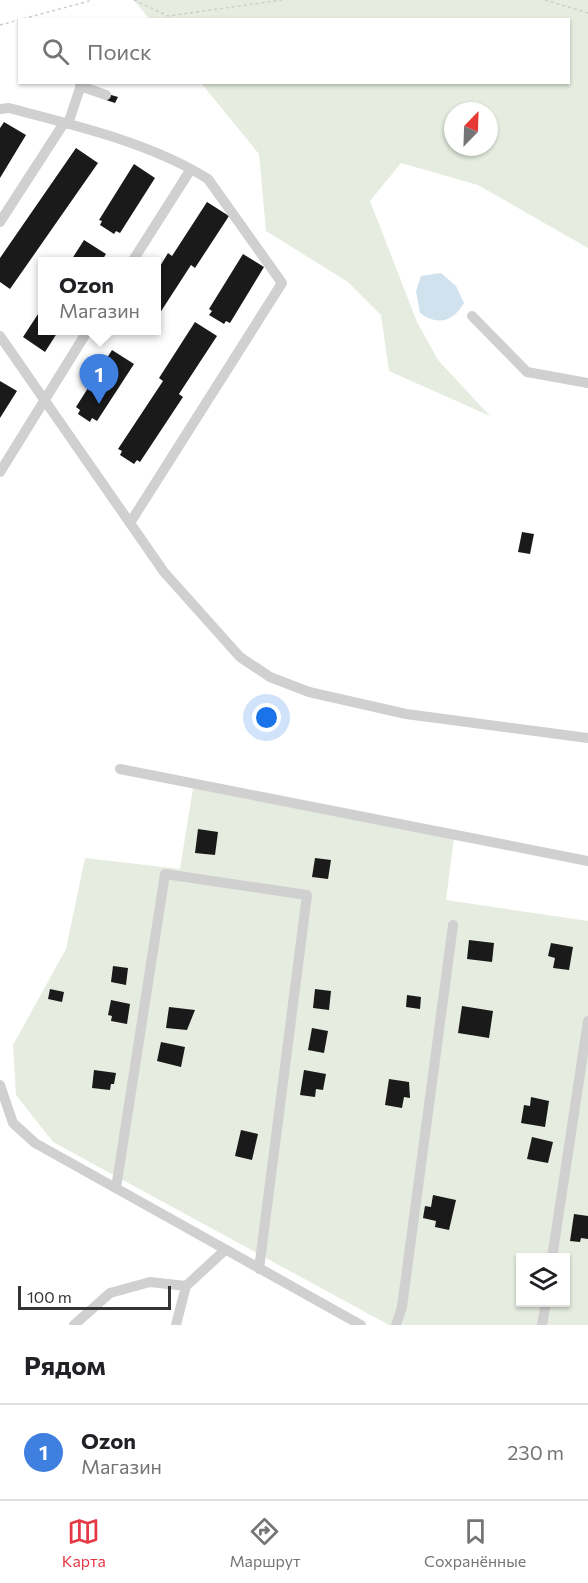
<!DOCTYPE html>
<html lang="ru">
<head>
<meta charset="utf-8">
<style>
	:root { --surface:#fff; --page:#f2f2f2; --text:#202124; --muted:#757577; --line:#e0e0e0; --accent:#e63946 }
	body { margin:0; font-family:Commissioner,sans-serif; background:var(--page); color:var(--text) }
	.controls { position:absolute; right:18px; bottom:18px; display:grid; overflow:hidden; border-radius:0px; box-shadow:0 2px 4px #0004 }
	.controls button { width:54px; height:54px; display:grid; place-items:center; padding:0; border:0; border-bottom:2px solid var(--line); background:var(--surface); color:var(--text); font:30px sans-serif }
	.compass { position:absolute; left:444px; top:102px; width:54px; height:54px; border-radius:50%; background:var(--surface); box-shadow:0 2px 4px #0004; rotate:23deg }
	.scale { position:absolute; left:18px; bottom:15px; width:153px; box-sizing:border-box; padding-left:6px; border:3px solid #333; border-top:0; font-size:16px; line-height:21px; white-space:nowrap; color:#333; -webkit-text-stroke:4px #fff; paint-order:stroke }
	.you { position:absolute; left:267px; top:718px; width:21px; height:21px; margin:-15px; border:4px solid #fff; border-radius:50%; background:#1a73e8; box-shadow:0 0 0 9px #1a73e833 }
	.badge { display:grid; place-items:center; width:39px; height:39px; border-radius:50%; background:var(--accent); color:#fff; font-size:20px; font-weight:700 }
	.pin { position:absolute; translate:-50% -50px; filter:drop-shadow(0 2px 3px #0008) }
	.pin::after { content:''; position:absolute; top:32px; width:21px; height:18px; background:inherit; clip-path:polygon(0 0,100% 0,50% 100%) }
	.popup { position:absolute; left:38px; top:257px; width:123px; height:78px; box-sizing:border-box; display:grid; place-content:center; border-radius:0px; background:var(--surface); filter:drop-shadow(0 2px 4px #0005); font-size:20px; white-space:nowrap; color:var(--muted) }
	.popup b { font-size:22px; color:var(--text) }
	.popup::after { content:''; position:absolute; left:50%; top:100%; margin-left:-12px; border:12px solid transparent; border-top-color:var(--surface) }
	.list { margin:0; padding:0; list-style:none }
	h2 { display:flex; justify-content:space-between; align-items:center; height:78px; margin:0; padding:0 24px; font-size:26px }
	h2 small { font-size:20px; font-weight:400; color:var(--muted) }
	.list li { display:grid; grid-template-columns:39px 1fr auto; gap:18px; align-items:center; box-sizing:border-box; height:96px; padding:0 24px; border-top:2px solid var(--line) }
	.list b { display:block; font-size:22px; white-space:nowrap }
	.list p { margin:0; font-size:20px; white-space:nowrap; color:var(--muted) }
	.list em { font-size:20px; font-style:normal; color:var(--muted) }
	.icon { flex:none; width:33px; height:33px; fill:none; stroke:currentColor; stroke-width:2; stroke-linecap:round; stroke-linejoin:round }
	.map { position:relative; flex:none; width:588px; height:1325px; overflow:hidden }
	.search { position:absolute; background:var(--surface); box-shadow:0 2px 4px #0004; left:18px; right:18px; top:18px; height:66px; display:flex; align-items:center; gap:15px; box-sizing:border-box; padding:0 21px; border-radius:0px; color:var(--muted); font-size:22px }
	.sheet { height:174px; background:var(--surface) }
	nav { display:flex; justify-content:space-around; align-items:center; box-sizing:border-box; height:84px; border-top:2px solid var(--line); background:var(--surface); font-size:16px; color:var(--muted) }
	nav a { display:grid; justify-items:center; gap:3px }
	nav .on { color:var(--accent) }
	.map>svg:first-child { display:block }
</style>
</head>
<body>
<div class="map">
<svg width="588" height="1325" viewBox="0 0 588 1325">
	<rect width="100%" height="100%" fill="#fff"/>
	<path fill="#e6ecdf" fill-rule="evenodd" d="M134,0H588V248L478,185L401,163L370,201L417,322L438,360L490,416L389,371L381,315L348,282L266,231L259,154L201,83L568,82V20H150ZM453,111H489V147H453Z
		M193,788L454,838L446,900L588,921V1325H389L53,1142L16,1095L13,1045L66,949L85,858L180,869ZM520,1258H566V1302H520Z"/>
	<path fill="#cfe2ee" d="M441,273L456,286L464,303C453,322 437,326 420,313L416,291L421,276Z"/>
	<path fill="#1a1a1a" d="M108,94L118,97L115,103L106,100Z
		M4,122L26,135L0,178V128Z
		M76,148L98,163L10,289L0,282V258Z
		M134,164L155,178L120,233L116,231L114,234L100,225L102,221L99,220Z
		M207,202L229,216L195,268L191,265L156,319V273L168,253L172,256Z
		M84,240L106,254L101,262H70Z
		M243,254L264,267L230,323L226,321L224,324L209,315L212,311L209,309Z
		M42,308V330H59L45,352L23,337Z
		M195,322L217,336L179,394L183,397L140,462L137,460L134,464L120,455L122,451L118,449L163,381L159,378Z
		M133,330H149L140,335Z
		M112,350L134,364L97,421L92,418L90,422L78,414L80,410L76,407Z
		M0,381L17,391L0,418Z
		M522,532L534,534L530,554L518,552Z
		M198,829L218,832L215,855L195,853Z
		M315,858L331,860L328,879L312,877Z
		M469,940L494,943L492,962L467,959Z
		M551,943L573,947L569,970L553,968L555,958L548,956Z
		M113,966L128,968L126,985L111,982Z
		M50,989L64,992L62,1002L48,999Z
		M315,989L331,991L329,1010L313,1008Z
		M407,995L421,997L420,1009L406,1007Z
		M111,1000L130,1004L127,1024L111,1021L112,1016L108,1015Z
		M462,1006L493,1011L489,1038L458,1033Z
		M169,1007L195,1010L187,1030L166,1028Z
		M312,1028L328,1031L324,1053L308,1050Z
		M161,1042L185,1047L181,1067L157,1061Z
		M94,1070L116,1073L114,1084H111L110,1090L92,1088Z
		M304,1070L326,1074L323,1090L316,1089L315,1097L300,1095Z
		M389,1079L409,1082L410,1098L404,1097L402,1108L385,1105Z
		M531,1097L549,1101L545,1127L521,1123L524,1105L530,1106Z
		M241,1130L258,1134L252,1160L235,1156Z
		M532,1137L553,1142L548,1163L527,1159Z
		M433,1195L456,1200L449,1230L435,1227L436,1221L423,1218L425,1206L431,1207Z
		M574,1214L588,1216V1239L581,1238L580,1242L570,1241Z"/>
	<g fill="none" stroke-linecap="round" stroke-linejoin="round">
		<path stroke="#cdcdcd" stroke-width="1.5" stroke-dasharray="3 3" stroke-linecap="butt" d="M134,0L168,16L282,0
			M545,0L588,13
			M0,25L93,0"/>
		<path stroke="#d0d0d0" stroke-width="10" d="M80,86L106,95
			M0,109L9,108C76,126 149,142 208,179L282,283L130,523
			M68,124L82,82
			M0,222L64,123
			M132,262L191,169
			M472,316L527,372L588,383
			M0,336L164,572L240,657L270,677L309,692L406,714L588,738
			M0,472L88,330
			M120,769L588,861
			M0,1085L13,1123L35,1143L361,1325
			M116,1188L165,874L307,895L259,1269
			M552,1258L588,1021
			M74,1325L110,1293L150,1282L186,1286
			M176,1325L186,1286L225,1250
			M396,1325L402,1307L453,925
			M542,1325L546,1302"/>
	</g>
</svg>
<div class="controls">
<button><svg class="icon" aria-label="layers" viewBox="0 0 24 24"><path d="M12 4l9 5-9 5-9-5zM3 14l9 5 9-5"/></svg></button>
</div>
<svg class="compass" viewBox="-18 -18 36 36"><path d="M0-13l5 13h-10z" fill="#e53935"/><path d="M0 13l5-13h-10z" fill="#757577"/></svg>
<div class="scale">100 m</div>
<div class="you"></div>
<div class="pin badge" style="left:99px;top:404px;background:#3f7fe0">1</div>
<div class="popup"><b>Ozon</b>Магазин</div>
<div class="search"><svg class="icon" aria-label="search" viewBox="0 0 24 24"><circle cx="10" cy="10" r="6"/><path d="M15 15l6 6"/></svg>Поиск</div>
</div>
<section class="sheet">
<h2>Рядом<small></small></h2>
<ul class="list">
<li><span class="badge" style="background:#3f7fe0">1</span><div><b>Ozon</b><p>Магазин</p></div><em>230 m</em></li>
</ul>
</section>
<nav>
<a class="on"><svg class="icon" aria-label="map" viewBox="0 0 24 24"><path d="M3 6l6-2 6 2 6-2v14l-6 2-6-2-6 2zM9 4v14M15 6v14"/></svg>Карта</a>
<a><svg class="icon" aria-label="directions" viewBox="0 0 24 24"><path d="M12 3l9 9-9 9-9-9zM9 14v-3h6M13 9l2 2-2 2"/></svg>Маршрут</a>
<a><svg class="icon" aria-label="saved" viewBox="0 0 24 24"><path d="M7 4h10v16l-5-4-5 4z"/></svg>Сохранённые</a>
</nav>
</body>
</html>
